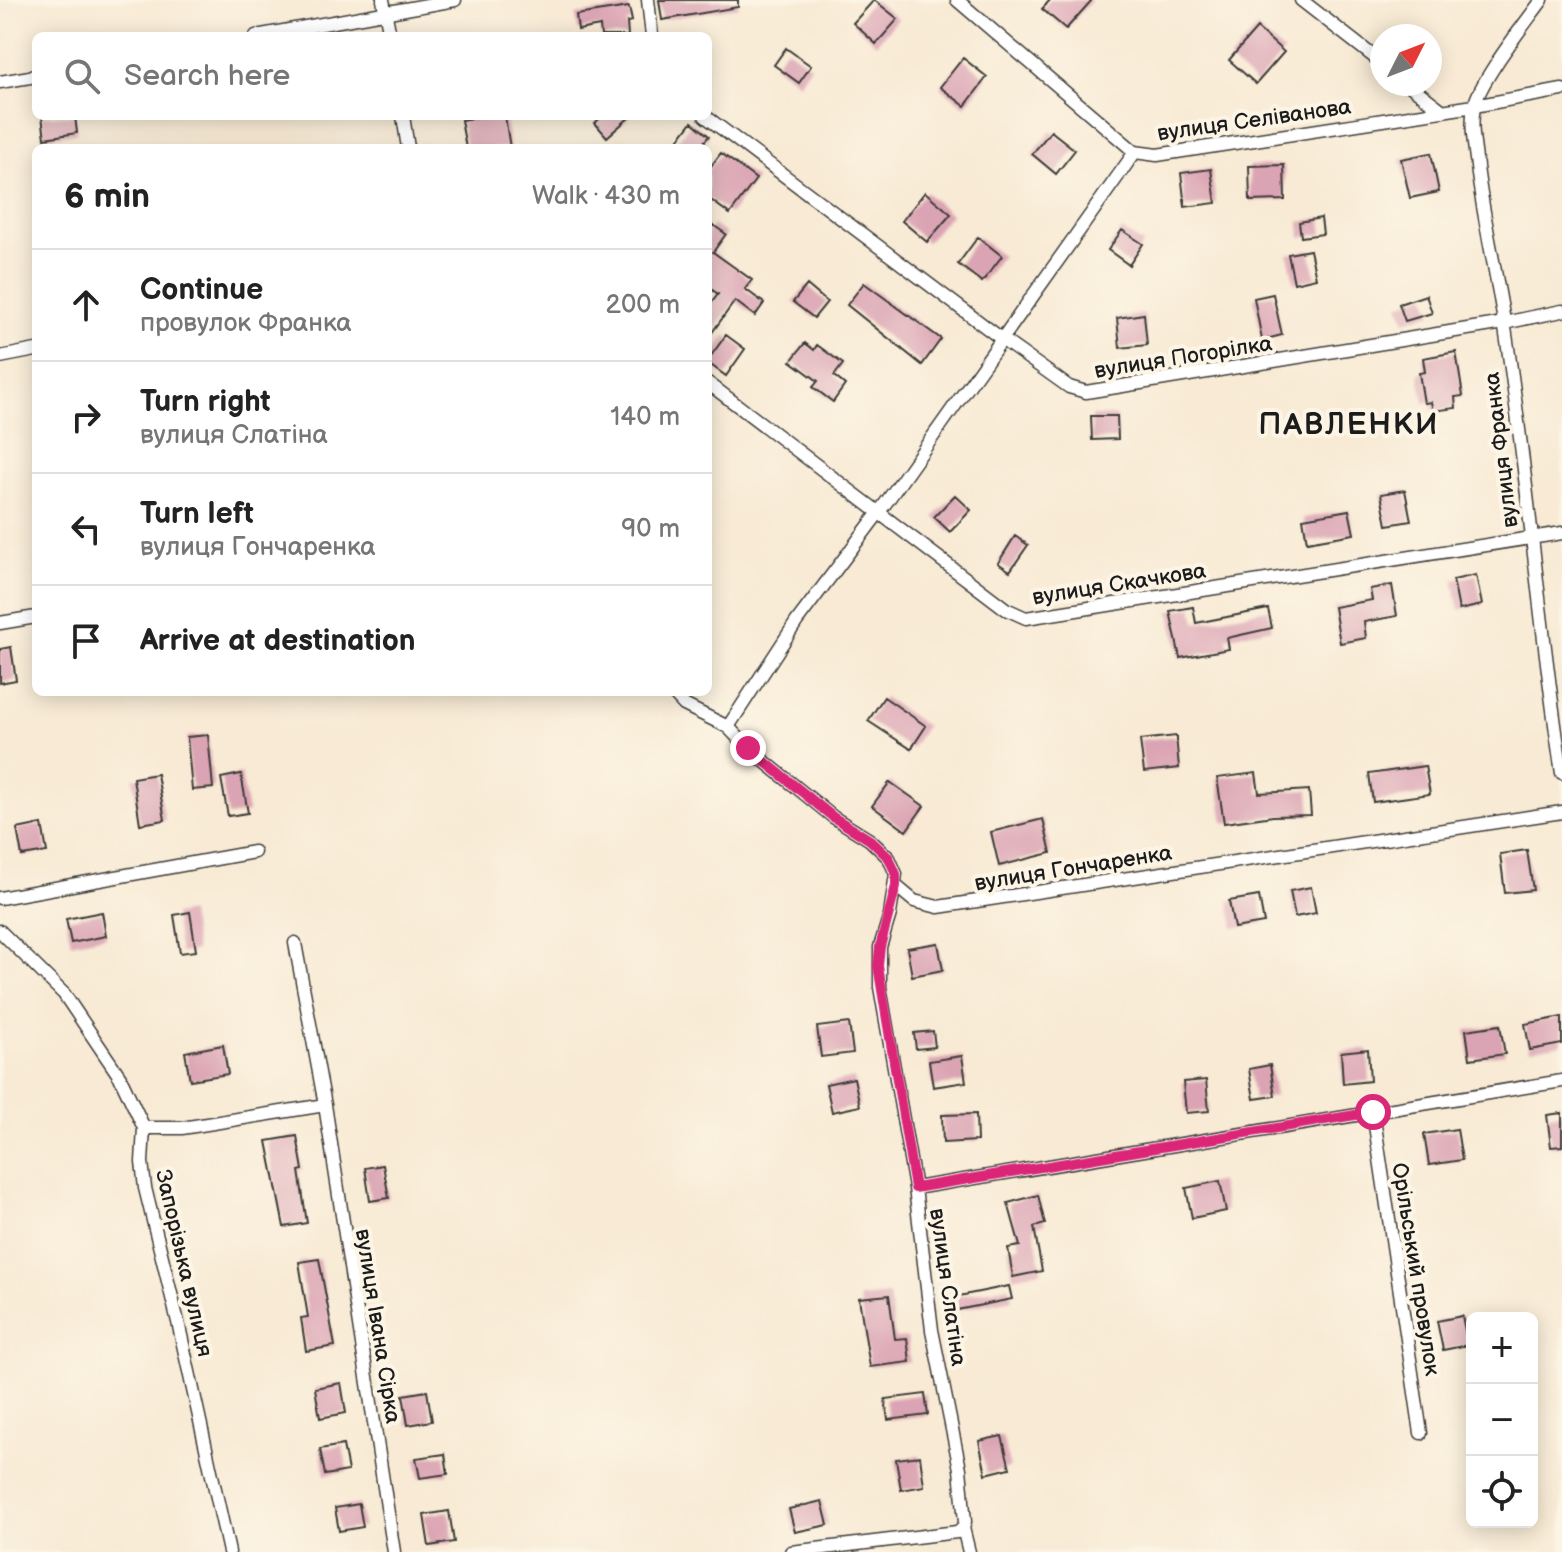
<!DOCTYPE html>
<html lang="en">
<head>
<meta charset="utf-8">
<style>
	:root { --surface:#fff; --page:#f2f2f2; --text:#222; --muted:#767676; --line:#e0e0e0 }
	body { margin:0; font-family:"Balsamiq Sans",sans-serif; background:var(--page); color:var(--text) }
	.controls { position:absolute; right:24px; bottom:24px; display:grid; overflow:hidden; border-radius:12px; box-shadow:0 4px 20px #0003 }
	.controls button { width:72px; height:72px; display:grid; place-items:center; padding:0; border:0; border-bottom:2px solid var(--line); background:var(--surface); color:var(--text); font:40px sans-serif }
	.compass { position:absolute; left:1370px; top:24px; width:72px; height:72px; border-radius:50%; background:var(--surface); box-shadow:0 4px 20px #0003; rotate:48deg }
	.stop { position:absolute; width:24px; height:24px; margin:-18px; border:6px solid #db2777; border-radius:50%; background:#fff }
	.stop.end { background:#db2777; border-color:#fff; box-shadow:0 2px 8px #0008 }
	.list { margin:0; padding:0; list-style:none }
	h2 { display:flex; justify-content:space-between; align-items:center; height:104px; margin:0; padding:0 32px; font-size:34px }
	h2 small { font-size:26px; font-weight:400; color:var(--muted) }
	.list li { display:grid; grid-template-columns:52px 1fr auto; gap:24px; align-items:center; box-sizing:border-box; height:112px; padding:0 32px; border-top:2px solid var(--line) }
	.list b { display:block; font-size:30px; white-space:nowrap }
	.list p { margin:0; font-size:26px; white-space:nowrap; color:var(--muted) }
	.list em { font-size:26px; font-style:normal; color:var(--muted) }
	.icon { flex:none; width:44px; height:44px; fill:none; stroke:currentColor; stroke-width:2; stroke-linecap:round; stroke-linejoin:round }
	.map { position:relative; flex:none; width:1562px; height:1552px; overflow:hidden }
	.search { position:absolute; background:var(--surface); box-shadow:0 4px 20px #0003; left:32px; top:32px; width:680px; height:88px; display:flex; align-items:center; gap:20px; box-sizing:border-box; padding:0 28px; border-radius:12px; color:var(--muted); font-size:30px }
	.panel { position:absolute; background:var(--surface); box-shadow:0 4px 20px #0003; left:32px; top:144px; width:680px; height:552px; border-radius:12px }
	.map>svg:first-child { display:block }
</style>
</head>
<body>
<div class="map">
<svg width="1562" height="1552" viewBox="0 0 1562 1552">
	<rect width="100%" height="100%" fill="#fcf5e5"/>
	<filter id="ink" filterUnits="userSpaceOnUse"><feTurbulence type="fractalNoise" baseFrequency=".0125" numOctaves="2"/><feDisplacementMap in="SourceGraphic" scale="16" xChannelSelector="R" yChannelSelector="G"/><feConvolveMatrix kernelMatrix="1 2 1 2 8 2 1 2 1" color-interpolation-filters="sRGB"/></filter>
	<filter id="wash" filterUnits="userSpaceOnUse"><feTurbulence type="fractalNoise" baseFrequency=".006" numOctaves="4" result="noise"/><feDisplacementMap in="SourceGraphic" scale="32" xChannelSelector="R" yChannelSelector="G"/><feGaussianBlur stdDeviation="1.8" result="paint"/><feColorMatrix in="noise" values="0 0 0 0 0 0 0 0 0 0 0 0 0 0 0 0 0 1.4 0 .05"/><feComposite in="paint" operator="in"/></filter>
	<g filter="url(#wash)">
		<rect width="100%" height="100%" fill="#f8ead4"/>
		<g id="blocks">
			<path fill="#dba4b4" d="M659,0H738V7L662,20Z
				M874,0L898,19L876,44L853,23Z
				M1050,0H1092L1066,29L1042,9Z
				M629,7L632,21L627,22L628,36H601L600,26L578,30L576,15Z
				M1257,28L1284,52L1256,84L1229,60Z
				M786,48L811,66L799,83L774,65Z
				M963,58L987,77L965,106L940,87Z
				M42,116H75L77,133L45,138Z
				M484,116H505L510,148H466L461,120Z
				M602,116H631L607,137L595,123Z
				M692,122L709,136L699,148H672Z
				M1051,131L1075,150L1056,174L1032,154Z
				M721,153L756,179L730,214L708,198V170Z
				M1431,153L1439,192L1410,198L1401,159Z
				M1284,165L1285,200L1250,201L1249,166Z
				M1211,169L1216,203L1185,207L1181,173Z
				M925,192L951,214L927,242L902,221Z
				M1321,218L1323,234L1301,237L1299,222Z
				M713,225L726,234L713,252L752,280L745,289L764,303L755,316L735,301L708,338V308L718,294L708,287V232Z
				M1122,230L1143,244L1129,265L1108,250Z
				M978,237L1002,256L982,282L958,264Z
				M1310,250L1316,278L1294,283L1288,254Z
				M864,283L941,339L922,365L847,305Z
				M807,285L827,302L814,318L793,302Z
				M1273,294L1282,335L1262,340L1254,298Z
				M1426,295L1432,313L1405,321L1399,304Z
				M1144,314L1147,345L1120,348L1117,318Z
				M726,335L745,349L726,376L708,363V360Z
				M805,343L814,350L817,345L843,364L834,376L845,385L833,402L813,387L818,381L791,361Z
				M1456,352L1463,396L1455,397L1456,408L1433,411L1431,402L1424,403L1419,373L1425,372L1423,358Z
				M1091,416H1117L1118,439L1092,440Z
				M1405,490L1411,521L1387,525L1381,494Z
				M955,495L971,510L950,532L934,517Z
				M1349,510L1354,534L1307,542L1303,518Z
				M1015,536L1028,545L1010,571L998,563Z
				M1476,575L1482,605L1459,610L1453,580Z
				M1392,585L1397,616L1364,622L1366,638L1340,643L1334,607L1372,600L1370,589Z
				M1193,607L1196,623L1268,609L1272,628L1227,638L1229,649L1180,658L1170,611Z
				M11,647L16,680L0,683V649Z
				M884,697L926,726L911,749L868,721Z
				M208,735L213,788L192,790L187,737Z
				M1176,736L1179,768L1144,772L1140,740Z
				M1425,766L1430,794L1373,802L1369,774Z
				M1256,773L1259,793L1309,790L1311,815L1273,816L1224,823L1217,778Z
				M157,774L165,820L140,824L133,778Z
				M241,774L248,813L228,816L221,778Z
				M890,782L924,806L906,831L872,806Z
				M1043,819L1051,853L999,866L991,832Z
				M42,824L47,852L22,856L17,829Z
				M1527,850L1533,890L1505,893L1500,854Z
				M1311,887L1316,913L1295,917L1290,891Z
				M1259,896L1264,923L1234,928L1229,901Z
				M102,912L106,936L71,943L66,919Z
				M190,912L196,951L180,953L174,915Z
				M938,943L943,970L912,976L907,948Z
				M1562,1017V1044L1530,1050L1525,1024Z
				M849,1023L853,1053L821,1057L817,1027Z
				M1500,1025L1505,1054L1470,1059L1466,1030Z
				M933,1031L935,1047L916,1049L914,1033Z
				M223,1045L228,1074L190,1080L185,1052Z
				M1368,1049L1370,1081L1343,1084L1341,1052Z
				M962,1056L966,1082L933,1087L929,1061Z
				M1270,1065L1275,1096L1254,1099L1249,1069Z
				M854,1078L860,1106L832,1112L826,1084Z
				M1206,1080L1209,1111L1186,1113L1183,1082Z
				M1562,1113V1146L1551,1147L1547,1115Z
				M976,1114L977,1141L943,1143L942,1115Z
				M1457,1129L1462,1160L1429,1165L1424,1134Z
				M297,1136L303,1170L299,1171L307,1223L284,1227L267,1141Z
				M383,1165L389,1198L370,1201L365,1168Z
				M1220,1181L1226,1211L1192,1218L1186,1188Z
				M1038,1195L1045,1224L1034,1227L1042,1271L1013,1277L1008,1248L1020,1246L1008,1203Z
				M319,1259L335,1346L306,1351L301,1318L308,1317L299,1262Z
				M1009,1286L1012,1299L957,1310L954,1297Z
				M889,1295L895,1339L907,1338L910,1362L870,1367L859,1298Z
				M1462,1316L1468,1345L1443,1350L1437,1321Z
				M341,1383L346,1413L320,1418L315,1388Z
				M427,1391L432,1421L408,1425L403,1395Z
				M925,1394L928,1415L888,1420L885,1399Z
				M1002,1436L1010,1468L986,1474L979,1441Z
				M343,1445L348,1471L325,1475L320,1449Z
				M445,1454L448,1474L420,1478L416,1458Z
				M920,1456L924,1486L901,1490L896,1459Z
				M822,1501L828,1525L795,1532L789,1509Z
				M359,1504L363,1527L339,1531L335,1508Z
				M449,1511L454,1542L429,1546L424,1515Z"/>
		</g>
	</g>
	<g filter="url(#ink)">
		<use href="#blocks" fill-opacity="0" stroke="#3d3b38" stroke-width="2"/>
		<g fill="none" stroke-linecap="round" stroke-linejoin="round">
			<g stroke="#3d3b38" stroke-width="15">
				<path id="street" d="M383,0L390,36
					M648,0L652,36
					M957,0L1135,152L1157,155L1474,106L1562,90
					M1301,0L1382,63
					M1542,0C1524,25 1480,80 1474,107C1470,127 1475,148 1477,167C1484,222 1497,275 1505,328C1528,476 1539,625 1562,773
					M256,36L455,0
					M0,82L36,76
					M1408,84L1443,111
					M403,116L408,148
					M705,116L1003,340L1069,387L1086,392L1504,323L1562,311
					M0,357L36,350
					M708,383L1006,609L1026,618L1562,533
					M0,623L36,617
					M672,692L684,705L728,727L748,748L833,817L870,840L889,858L896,874L890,914L880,947V987L915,1188L932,1330L960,1469L965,1522L963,1528L969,1552
					M728,727L797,621L880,511L1135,152
					M896,886L914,901L938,907L1562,812
					M0,898L254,852
					M0,931L64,994L120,1077L144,1128L142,1162L145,1188L178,1322L229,1552
					M295,943L325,1105
					M1373,1112L1421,1433
					M144,1128H182L325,1105L394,1552
					M915,1188L1562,1081
					M791,1552L957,1532L963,1528"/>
			</g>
			<use href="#street" stroke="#fff" stroke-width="12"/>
		</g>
	</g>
	<g fill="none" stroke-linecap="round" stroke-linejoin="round" filter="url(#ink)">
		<path stroke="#db2777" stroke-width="10" d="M748,748L833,817L870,840L889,858L896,874V886L880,947L878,966L915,1188L1373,1112"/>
	</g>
	<g text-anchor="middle" stroke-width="8" stroke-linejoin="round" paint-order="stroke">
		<g font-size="22" fill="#1c1c1c" stroke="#fcf5e5">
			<text transform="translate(1254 119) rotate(-8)" y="8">вулиця Селіванова</text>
			<text transform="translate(1183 356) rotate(-9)" y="8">вулиця Погорілка</text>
			<text transform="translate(1500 450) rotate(-97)" y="8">вулиця Франка</text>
			<text transform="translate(1119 583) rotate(-9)" y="8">вулиця Скачкова</text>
			<text transform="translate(1073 867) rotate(-9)" y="8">вулиця Гончаренка</text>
			<text transform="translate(185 1263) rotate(77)" y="8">Запорізька вулиця</text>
			<text transform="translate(1417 1269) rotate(81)" y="8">Орільський провулок</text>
			<text transform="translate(949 1287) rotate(82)" y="8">вулиця Слатіна</text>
			<text transform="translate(379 1326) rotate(81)" y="8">вулиця Івана Сірка</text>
		</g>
		<g font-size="30" font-weight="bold" letter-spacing="2" fill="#1c1c1c" stroke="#fcf5e5">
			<text x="1349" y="434">ПАВЛЕНКИ</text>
		</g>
	</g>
</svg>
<div class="controls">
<button>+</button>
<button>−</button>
<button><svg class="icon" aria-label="locate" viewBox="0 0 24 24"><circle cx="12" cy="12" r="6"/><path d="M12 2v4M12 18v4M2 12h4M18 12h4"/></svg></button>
</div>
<svg class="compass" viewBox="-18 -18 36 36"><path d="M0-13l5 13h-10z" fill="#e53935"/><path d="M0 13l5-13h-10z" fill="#767676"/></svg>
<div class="stop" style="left:1373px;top:1112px"></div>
<div class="stop end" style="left:748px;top:748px"></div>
<div class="search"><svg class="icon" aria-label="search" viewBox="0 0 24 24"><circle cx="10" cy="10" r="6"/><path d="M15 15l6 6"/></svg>Search here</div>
<section class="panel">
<h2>6 min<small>Walk · 430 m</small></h2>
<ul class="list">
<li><svg class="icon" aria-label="ahead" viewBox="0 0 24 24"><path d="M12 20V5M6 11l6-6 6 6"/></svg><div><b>Continue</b><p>провулок Франка</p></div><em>200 m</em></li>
<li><svg class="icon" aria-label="right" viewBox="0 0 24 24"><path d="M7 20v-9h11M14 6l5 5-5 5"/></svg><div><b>Turn right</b><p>вулиця Слатіна</p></div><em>140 m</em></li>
<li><svg class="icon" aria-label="left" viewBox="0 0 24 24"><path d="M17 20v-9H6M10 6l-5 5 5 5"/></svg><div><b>Turn left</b><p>вулиця Гончаренка</p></div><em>90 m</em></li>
<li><svg class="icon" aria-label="arrive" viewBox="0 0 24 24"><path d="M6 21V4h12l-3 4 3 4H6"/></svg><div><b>Arrive at destination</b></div></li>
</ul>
</section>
</div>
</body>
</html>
